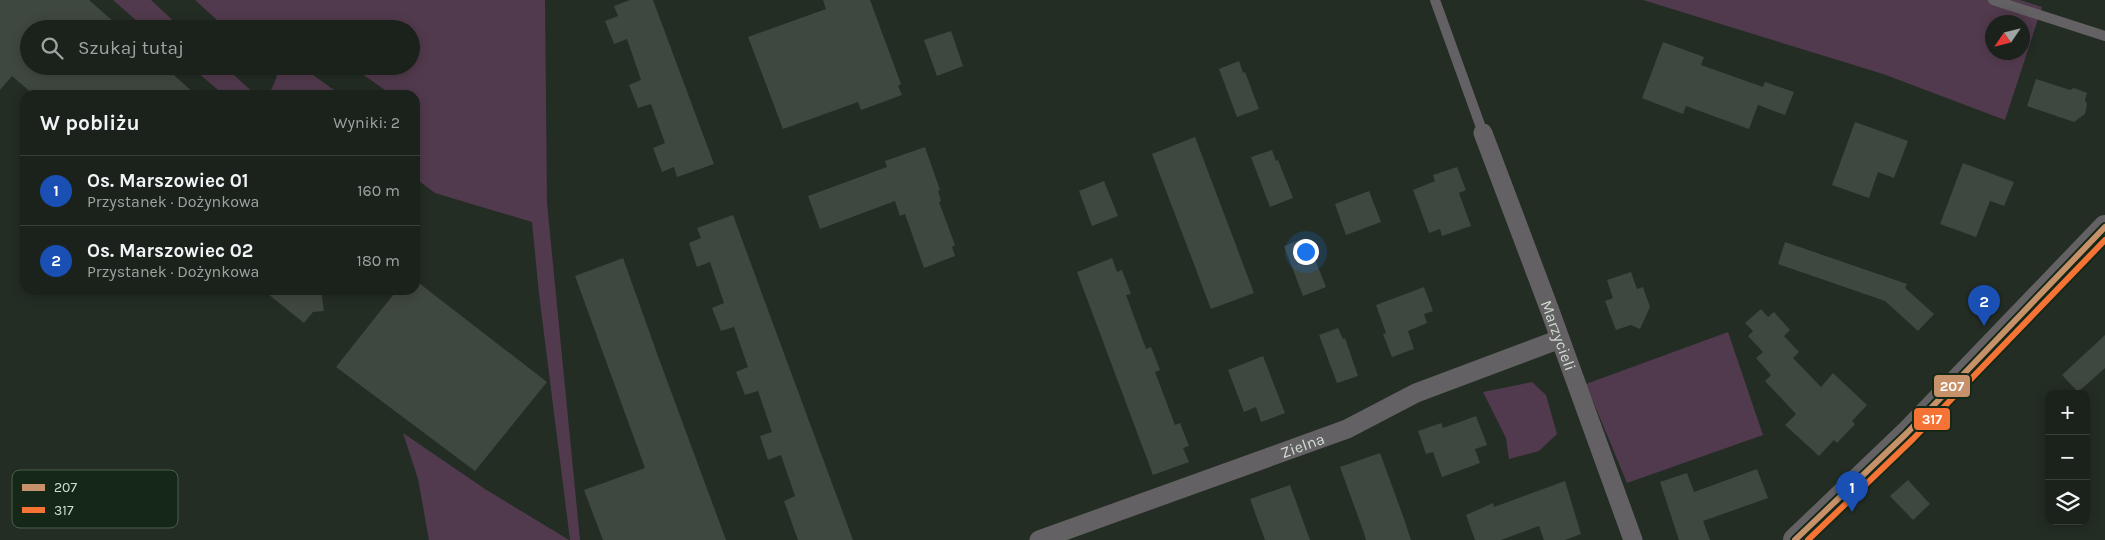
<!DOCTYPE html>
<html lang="pl">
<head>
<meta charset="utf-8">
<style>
	:root { --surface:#1a221b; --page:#232a24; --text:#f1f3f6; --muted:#9fa4a3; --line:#383f3a; --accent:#b45309 }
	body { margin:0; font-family:Karla,sans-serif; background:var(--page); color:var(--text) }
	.controls { position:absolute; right:15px; bottom:15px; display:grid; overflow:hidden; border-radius:10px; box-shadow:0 2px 12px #0003 }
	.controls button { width:45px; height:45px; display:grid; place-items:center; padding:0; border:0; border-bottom:1px solid var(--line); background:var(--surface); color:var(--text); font:25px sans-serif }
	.compass { position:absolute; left:1985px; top:15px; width:45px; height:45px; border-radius:50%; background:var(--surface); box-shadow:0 2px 12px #0003; rotate:235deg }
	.you { position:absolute; left:1305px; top:251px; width:18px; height:18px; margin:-12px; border:4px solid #fff; border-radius:50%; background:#1a73e8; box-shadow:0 0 0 8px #1a73e833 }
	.badge { display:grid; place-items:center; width:32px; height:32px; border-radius:50%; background:var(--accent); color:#fff; font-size:16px; font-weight:700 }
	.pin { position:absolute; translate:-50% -41px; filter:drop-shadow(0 1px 2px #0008) }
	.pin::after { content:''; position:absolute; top:26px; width:18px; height:15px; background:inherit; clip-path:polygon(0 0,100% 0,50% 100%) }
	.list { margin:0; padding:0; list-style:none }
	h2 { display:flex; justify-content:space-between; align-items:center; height:65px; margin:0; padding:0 20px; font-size:21px }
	h2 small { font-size:16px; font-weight:400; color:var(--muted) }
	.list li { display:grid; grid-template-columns:32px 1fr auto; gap:15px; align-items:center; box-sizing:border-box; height:70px; padding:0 20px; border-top:1px solid var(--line) }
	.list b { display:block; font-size:19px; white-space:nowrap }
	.list p { margin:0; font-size:16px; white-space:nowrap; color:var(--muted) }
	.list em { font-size:16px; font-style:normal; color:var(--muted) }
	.icon { flex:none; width:28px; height:28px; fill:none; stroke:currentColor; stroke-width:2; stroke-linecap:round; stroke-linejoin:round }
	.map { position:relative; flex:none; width:2105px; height:540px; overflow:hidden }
	.search { position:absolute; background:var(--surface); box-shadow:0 2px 12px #0003; left:20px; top:20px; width:400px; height:55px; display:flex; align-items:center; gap:12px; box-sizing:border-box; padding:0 18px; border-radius:28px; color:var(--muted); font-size:19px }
	.panel { position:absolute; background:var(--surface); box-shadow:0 2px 12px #0003; left:20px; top:90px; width:400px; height:205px; border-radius:15px }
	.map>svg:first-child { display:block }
</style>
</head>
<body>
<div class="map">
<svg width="2105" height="540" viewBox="0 0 2105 540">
	<rect width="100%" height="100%" fill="#232d24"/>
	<path fill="#513a4d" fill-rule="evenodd" d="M113,0H151L182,29H146Z
		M195,0H545L547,203L580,540H570L539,294L532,222L435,193L415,178V95H392L351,66H411V29H227Z
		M1643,0H2020L2042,7L2005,120L1883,74ZM1992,22H2022V52H1992Z
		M190,66H224L256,95H224Z
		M267,66H308L306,70L341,95H303L300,93V95H269L277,76Z
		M1728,332L1763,435L1627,483L1586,384Z
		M1532,382L1546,395L1557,434L1539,451L1509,459L1506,438L1483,392Z
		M403,433L485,489L569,540H429L418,479Z"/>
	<path fill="#3f4840" d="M0,0H89L122,29H29V66H164L196,95H34L12,76L0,90Z
		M630,0H653L714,164L677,177L674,167L662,172L653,148L665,143L651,104L638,108L629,85L641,80L627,39L614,44L605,21L618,16L614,6Z
		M823,0H870L901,84L898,86L902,95L861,110L858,102L783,129L748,37L826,9Z
		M951,31L963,66L937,76L924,40Z
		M1663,42L1704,57L1701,65L1763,87L1765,82L1794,92L1785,115L1758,105L1749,129L1686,106L1683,114L1642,98Z
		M1239,61L1243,73L1245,72L1259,109L1237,117L1219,69Z
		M2036,79L2070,90L2074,88L2087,93L2085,100L2087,104L2085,114L2074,122L2027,106Z
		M1855,122L1908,141L1894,178L1878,172L1869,198L1832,185Z
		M1195,137L1254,293L1211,309L1152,154Z
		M925,147L940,190L938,191L941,201L939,202L955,245L952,247L955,256L924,268L905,214L900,216L895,201L820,229L808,196L887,167L885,161Z
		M1272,150L1276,161L1278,160L1293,198L1270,207L1251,157Z
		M1963,163L2014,182L2004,206L1990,201L1976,237L1940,224Z
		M1457,167L1466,190L1459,193L1471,226L1442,236L1440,229L1429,233L1413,190L1435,181L1433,175Z
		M1104,181L1118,216L1092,226L1079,191Z
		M1369,191L1381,222L1346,235L1335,204Z
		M733,215L765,302L853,540H798L784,501L795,496L781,455L768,460L760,436L772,432L758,391L745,395L736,372L748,367L734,327L721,331L712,308L724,303L710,262L697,267L689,243L701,238L697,228Z
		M1305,238L1309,250L1311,249L1326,287L1303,296L1284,246Z
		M1785,242L1907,284L1905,288L1934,314L1918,331L1885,301L1778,264Z
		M623,258L659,359L726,540H603L584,490L645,468L575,276Z
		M1112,258L1117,272L1122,270L1131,294L1126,295L1146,349L1151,347L1160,370L1155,372L1175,425L1180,423L1189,446L1183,448L1189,462L1153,475L1077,272Z
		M1631,272L1637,289L1643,287L1650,307L1640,329L1631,325L1616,330L1605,301L1613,298L1607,280Z
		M415,280L547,382L475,471L336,367L397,290H415Z
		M1424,287L1433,311L1424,314L1427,323L1408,331L1414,349L1392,357L1383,334L1386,333L1376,305Z
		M263,290H321L324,311L313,312L304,323Z
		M1761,309L1768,317L1774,312L1790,330L1784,336L1799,352L1793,358L1821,387L1833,373L1867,405L1852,421L1855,424L1837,443L1834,440L1819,456L1785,425L1796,414L1765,381L1771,375L1756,358L1763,352L1748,336L1753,331L1745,323Z
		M1338,328L1343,339L1345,338L1358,376L1337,383L1319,335Z
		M2105,335V368L2078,392L2062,375Z
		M1263,356L1285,413L1261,422L1256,407L1244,412L1228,370Z
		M1476,416L1487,445L1475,449L1480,463L1442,477L1433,452L1426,454L1418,431L1441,423L1443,428Z
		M1380,453L1403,516L1411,540H1366L1364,533L1340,467Z
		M1757,469L1768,498L1703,521L1710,540H1679L1660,482L1687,473L1694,492Z
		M1908,480L1930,504L1913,520L1890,496Z
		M1565,481L1581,534L1565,540H1544L1539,526L1501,540H1475L1466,515L1493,503L1494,507Z
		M1290,485L1310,540H1265L1250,499Z"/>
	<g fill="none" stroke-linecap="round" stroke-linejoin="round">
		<path stroke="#646164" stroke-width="10" d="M1435,0L1483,133
			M1993,0L2105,36"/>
		<g stroke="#646164" stroke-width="19">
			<path id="s1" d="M1483,133L1549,308L1633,540"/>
			<path id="s2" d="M1039,540L1347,429L1416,393L1560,339"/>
		</g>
		<path stroke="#646164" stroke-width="24" d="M1795,540L1907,433L2105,227"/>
		<g stroke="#152817" stroke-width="10">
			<path id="bus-1" d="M1795,540L1907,433L2105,227"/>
		</g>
		<g stroke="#152817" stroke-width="10">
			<path id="bus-2" d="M1808,540L1913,439L2105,240"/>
		</g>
		<use href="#bus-1" stroke="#c7916a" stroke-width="6"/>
		<use href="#bus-2" stroke="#f57335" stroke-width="6"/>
	</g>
	<g text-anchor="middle" stroke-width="4" stroke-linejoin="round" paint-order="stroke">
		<g font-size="16" fill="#d0ddd1" stroke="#152817">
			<text dy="6" stroke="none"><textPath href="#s1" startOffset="216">Marzycieli</textPath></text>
			<text dy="6" stroke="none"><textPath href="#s2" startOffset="280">Zielna</textPath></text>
		</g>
	</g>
	<rect x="12" y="470" width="166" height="58" rx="8" fill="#152817" stroke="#4d5e4f" stroke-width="1"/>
	<rect x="22" y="484" width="23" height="7" fill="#c7916a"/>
	<rect x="22" y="507" width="23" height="6" fill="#f57335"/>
	<g font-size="14" fill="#d0ddd1">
		<text x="54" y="492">207</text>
		<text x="54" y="515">317</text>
	</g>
	<g stroke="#152817" stroke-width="2">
		<rect x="1933" y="374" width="38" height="24" rx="5" fill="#c7916a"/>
		<rect x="1913" y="407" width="38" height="24" rx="5" fill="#f57335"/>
	</g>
	<g font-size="14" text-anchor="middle" font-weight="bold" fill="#fff">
		<text x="1952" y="391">207</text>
		<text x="1932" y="424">317</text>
	</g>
</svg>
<div class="controls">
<button>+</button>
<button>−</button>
<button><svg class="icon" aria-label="layers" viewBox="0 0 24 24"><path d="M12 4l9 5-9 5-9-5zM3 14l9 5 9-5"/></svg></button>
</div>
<svg class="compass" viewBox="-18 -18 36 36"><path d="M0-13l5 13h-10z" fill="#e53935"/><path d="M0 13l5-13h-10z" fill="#9fa4a3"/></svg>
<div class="you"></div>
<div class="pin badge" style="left:1852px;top:512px;background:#1a4fb4">1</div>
<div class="pin badge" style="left:1984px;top:326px;background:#1a4fb4">2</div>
<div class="search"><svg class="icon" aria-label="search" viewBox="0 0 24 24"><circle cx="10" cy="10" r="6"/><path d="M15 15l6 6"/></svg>Szukaj tutaj</div>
<section class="panel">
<h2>W pobliżu<small>Wyniki: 2</small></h2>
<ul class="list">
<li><span class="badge" style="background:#1a4fb4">1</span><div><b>Os. Marszowiec 01</b><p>Przystanek · Dożynkowa</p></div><em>160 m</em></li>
<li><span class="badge" style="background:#1a4fb4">2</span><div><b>Os. Marszowiec 02</b><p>Przystanek · Dożynkowa</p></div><em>180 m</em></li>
</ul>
</section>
</div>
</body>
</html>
